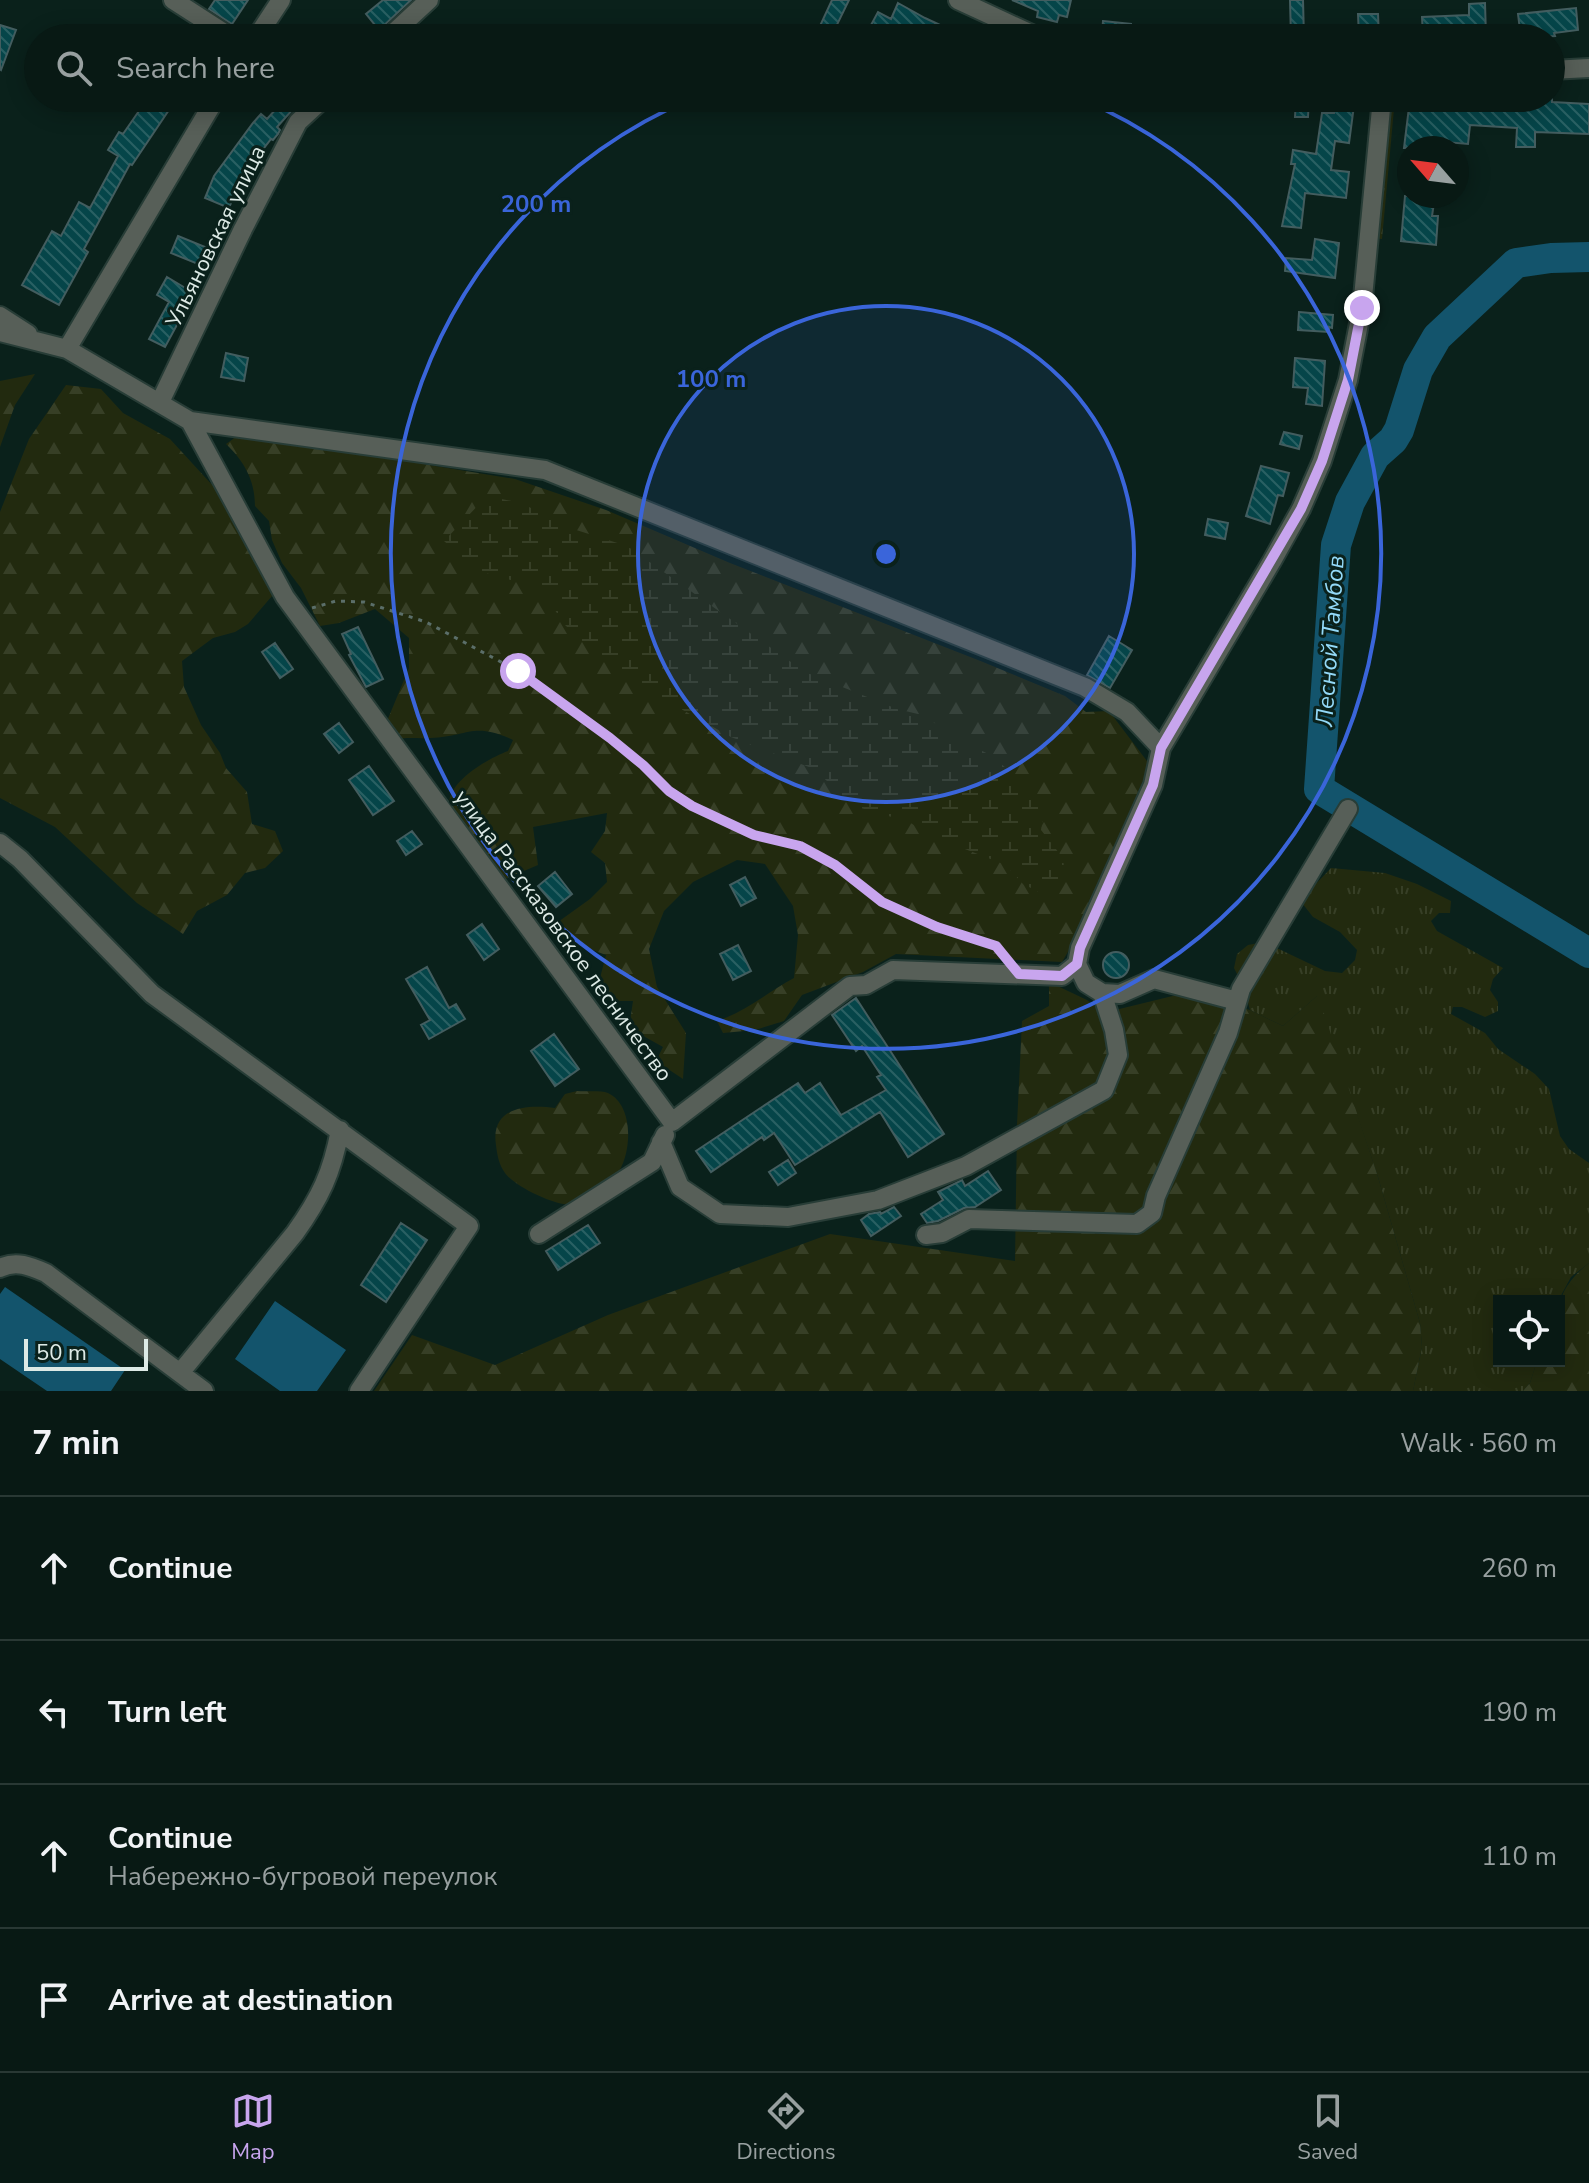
<!DOCTYPE html>
<html lang="en">
<head>
<meta charset="utf-8">
<style>
	:root { --surface:#081914; --page:#11221d; --text:#f1f3f6; --muted:#98a0a0; --line:#293834; --accent:#c8a5ee }
	body { margin:0; font-family:"Nunito Sans",sans-serif; background:var(--page); color:var(--text) }
	.controls { position:absolute; right:24px; bottom:24px; display:grid; overflow:hidden; border-radius:0px; box-shadow:0 4px 20px #0003 }
	.controls button { width:72px; height:72px; display:grid; place-items:center; padding:0; border:0; border-bottom:2px solid var(--line); background:var(--surface); color:var(--text); font:40px sans-serif }
	.compass { position:absolute; left:1397px; top:136px; width:72px; height:72px; border-radius:50%; background:var(--surface); box-shadow:0 4px 20px #0003; rotate:298deg }
	.scale { position:absolute; left:24px; bottom:20px; width:124px; box-sizing:border-box; padding-left:8px; border:4px solid #ddeae6; border-top:0; font-size:22px; line-height:28px; white-space:nowrap; color:#ddeae6; -webkit-text-stroke:6px #0a211b; paint-order:stroke }
	.stop { position:absolute; width:24px; height:24px; margin:-18px; border:6px solid #c8a5ee; border-radius:50%; background:#fff }
	.stop.end { background:#c8a5ee; border-color:#fff; box-shadow:0 2px 8px #0008 }
	.list { margin:0; padding:0; list-style:none }
	h2 { display:flex; justify-content:space-between; align-items:center; height:104px; margin:0; padding:0 32px; font-size:34px }
	h2 small { font-size:26px; font-weight:400; color:var(--muted) }
	.list li { display:grid; grid-template-columns:52px 1fr auto; gap:24px; align-items:center; box-sizing:border-box; height:144px; padding:0 32px; border-top:2px solid var(--line) }
	.list b { display:block; font-size:30px; white-space:nowrap }
	.list p { margin:0; font-size:26px; white-space:nowrap; color:var(--muted) }
	.list em { font-size:26px; font-style:normal; color:var(--muted) }
	.icon { flex:none; width:44px; height:44px; fill:none; stroke:currentColor; stroke-width:2; stroke-linecap:round; stroke-linejoin:round }
	.map { position:relative; flex:none; width:1589px; height:1391px; overflow:hidden }
	.search { position:absolute; background:var(--surface); box-shadow:0 4px 20px #0003; left:24px; right:24px; top:24px; height:88px; display:flex; align-items:center; gap:20px; box-sizing:border-box; padding:0 28px; border-radius:44px; color:var(--muted); font-size:30px }
	.sheet { height:680px; background:var(--surface) }
	nav { display:flex; justify-content:space-around; align-items:center; box-sizing:border-box; height:112px; border-top:2px solid var(--line); background:var(--surface); font-size:22px; color:var(--muted) }
	nav a { display:grid; justify-items:center; gap:4px }
	nav .on { color:var(--accent) }
	.map>svg:first-child { display:block }
</style>
</head>
<body>
<div class="map">
<svg width="1589" height="1391" viewBox="0 0 1589 1391">
	<defs>
		<pattern id="grass-tufts" width="24" height="20" patternUnits="userSpaceOnUse" patternTransform="scale(2)"><rect width="24" height="20" fill="#222a0f"/><path d="M3 7l-1-3M5 7V3M7 7l1-3M15 17l-1-3M17 17v-4M19 17l1-3" fill="none" stroke="#373f26"/></pattern>
		<pattern id="forest-firs" width="22" height="20" patternUnits="userSpaceOnUse" patternTransform="scale(2)"><rect width="22" height="20" fill="#222a0f"/><path d="M5 1l3.5 6h-7zM16 11l3.5 6h-7z" fill="#373f26"/></pattern>
		<pattern id="wetland-marsh" width="20" height="14" patternUnits="userSpaceOnUse" patternTransform="scale(2)"><rect width="20" height="14" fill="#222a0f"/><path d="M1 5h8M5 5V1M11 12h8M15 12V8" fill="none" stroke="#373f26"/></pattern>
		<pattern id="building-back-hatch" width="6" height="6" patternUnits="userSpaceOnUse" patternTransform="scale(2)"><rect width="6" height="6" fill="#054549"/><path d="M-1 5l2 2M0 0l6 6M5-1l2 2" fill="none" stroke="#296063"/></pattern>
	</defs>
	<rect width="100%" height="100%" fill="#0a211b"/>
	<path fill="url(#grass-tufts)" d="M1388,98H1395L1382,239L1373,238Z
		M1331,868L1385,873L1417,884L1451,901L1450,913H1439L1431,921L1437,931L1503,968L1493,979L1490,990L1498,1002V1011L1485,1017L1462,1007H1453L1451,1014L1485,1033L1498,1049L1535,1074L1549,1089L1560,1136L1569,1149L1589,1163V1263L1571,1277L1558,1301H1499V1361H1537L1530,1383L1523,1391H1413L1422,1347L1420,1323L1378,1177L1317,996L1283,1026L1250,1010L1244,988L1234,968L1237,954L1248,945L1264,942L1325,971L1342,973L1355,960L1357,950L1340,932L1313,917L1302,903L1310,890Z"/>
	<path fill="url(#forest-firs)" d="M35,374L15,405L0,447V381Z
		M66,385L101,389L123,413L170,439L214,487L252,551L272,596L248,624L235,632L213,638L182,661L184,687L201,725L220,753L226,768L247,792L252,824L275,831L283,851L265,868L245,873L227,895L197,911L183,934L137,903L55,827L0,798V512L29,439Z
		M240,434L515,479L606,510L730,563L983,662L1065,696L1086,712L1109,711L1150,765C1119,831 1101,900 1062,962L896,954L863,972L802,995L784,1021L755,1030L723,1033L717,1021C745,1012 768,992 794,978L798,935L793,906L765,864L737,860L693,882L664,911L649,949L657,987L686,1033L683,1079L656,1061L663,1047L629,1028L633,1001H614L600,978L606,955L565,940L551,927L590,899L607,882L605,863L591,852L605,831L607,813L533,827L538,865L505,879L492,869L449,806C447,782 487,759 508,751L513,740C473,721 467,737 430,738C419,739 409,737 398,739L385,726L409,668V638L375,609L339,623L320,626L301,588L282,563L272,540L269,521L255,506C255,480 244,461 226,444Z
		M1049,982L1087,1000L1103,1013L1189,992L1250,1010L1283,1026L1318,995L1378,1177L1420,1323L1422,1347L1413,1391H374L412,1335L495,1365L608,1315L830,1234L1015,1261L1017,1125L1022,1021L1049,1006Z
		M577,1091C586,1092 600,1090 608,1093C635,1106 632,1155 616,1176C613,1181 582,1202 576,1204C560,1209 514,1186 505,1173C499,1165 497,1154 496,1145C490,1107 527,1104 555,1108L565,1094Z
		M1589,1263V1391H1523L1530,1383L1537,1361H1559C1559,1315 1550,1294 1589,1263Z"/>
	<path fill="url(#wetland-marsh)" d="M487,496L521,503L573,529L627,546L805,672L897,709L922,715L959,739L992,756L1045,802L1041,830L1063,858L1065,877L1041,893L1023,884L1006,865L934,837L909,822L854,806L814,769L731,737L615,672L565,625L540,588L478,571L444,541Z"/>
	<path fill="#13546c" d="M5,1287L125,1370L111,1391H47L0,1359V1294Z
		M275,1301L346,1350L317,1391H280L235,1359Z"/>
	<g fill="none" stroke-linecap="round" stroke-linejoin="round">
		<path stroke="#13546c" stroke-width="30" d="M1589,257L1551,258L1516,263L1437,337L1418,370L1399,430L1393,440L1375,456L1350,502L1336,545L1319,789L1589,953"/>
	</g>
	<path fill="url(#building-back-hatch)" stroke="#435d5f" stroke-width="2" d="M215,0H248L232,24L209,9Z
		M383,0H411L379,30L366,14Z
		M832,0H849L832,35L819,28Z
		M1012,0H1071L1067,17L1059,15L1057,22L1037,17L1038,11Z
		M1290,0H1303L1304,38H1291Z
		M898,3L925,18L968,38H864L878,12L891,19Z
		M1485,3L1486,36L1423,38L1422,17L1469,15V4Z
		M1576,8L1578,30L1554,33L1555,36L1521,38L1518,14Z
		M1358,14H1378L1379,38H1359Z
		M1103,21L1131,24L1132,37L1102,34Z
		M0,25L16,30L1,70L0,69Z
		M148,98H177L132,165L130,164L84,249L88,252L59,305L22,285L52,231L61,236L79,202L90,208L118,156L108,150L119,132L123,134Z
		M286,98H303L277,127L280,130L278,134L273,140L271,139L241,178L229,208L205,198L214,176L253,123L261,114L267,119Z
		M1296,98H1309L1308,117H1295Z
		M1335,98H1355L1349,143L1335,141L1331,170L1349,172L1346,198L1305,193L1301,228L1282,226L1295,164H1291L1293,150L1316,154L1322,113H1334Z
		M1439,98H1538L1552,99V102L1589,104V134L1535,132V147H1516L1517,128L1470,125L1468,144L1446,142L1445,145L1425,143L1424,148H1404L1410,99L1439,101Z
		M1405,196H1435L1432,216H1438L1436,245L1401,241Z
		M178,236L210,249L203,266L171,253Z
		M1315,239L1339,243L1335,278L1285,271L1286,258L1312,260Z
		M167,277L192,292L174,321L178,323L165,347L149,339L169,302L157,295Z
		M1299,312L1333,315L1332,328L1329,327V332L1298,330Z
		M226,353L248,358L244,381L221,377Z
		M1295,358L1325,361L1322,406L1306,404L1308,388L1293,387Z
		M1284,432L1302,436L1299,449L1280,444Z
		M1261,466L1289,473L1283,496L1278,495L1270,524L1246,516Z
		M1208,519L1228,523L1225,539L1205,535Z
		M358,627L383,679L366,687L349,655L351,654L342,634Z
		M1109,636L1132,650L1110,688L1087,675Z
		M275,643L293,669L280,678L262,652Z
		M339,723L353,742L339,753L324,734Z
		M369,766L394,801L373,815L349,780Z
		M412,831L422,844L406,855L397,841Z
		M555,872L572,894L556,907L538,886Z
		M745,877L756,898L741,906L730,885Z
		M482,924L499,949L484,960L467,935Z
		M738,945L751,971L733,980L720,954Z
		M1103 965a13 13 0 1 1 26 0a13 13 0 1 1-26 0Z
		M427,967L449,1008L456,1004L465,1019L429,1039L421,1025L430,1020L406,979Z
		M856,998L944,1134L908,1157L880,1112L795,1165L774,1133L764,1140L762,1137L711,1172L696,1151L798,1083L805,1093L820,1083L841,1115L886,1090L877,1077L881,1075L862,1046L856,1051L832,1015Z
		M554,1034L579,1069L555,1086L531,1051Z
		M788,1160L796,1173L778,1185L769,1172Z
		M988,1171L1001,1190L975,1207L964,1208L938,1221L927,1223L921,1214L943,1200L938,1192L962,1180L965,1186Z
		M894,1207L901,1216L871,1236L861,1220L869,1214L880,1212L881,1214Z
		M401,1223L427,1240L386,1302L361,1285Z
		M588,1225L600,1243L558,1270L546,1251Z"/>
	<g fill="none" stroke-linecap="round" stroke-linejoin="round">
		<g stroke="#283d37" stroke-width="22">
			<path id="minor" d="M173,0L232,38
				M958,0L1040,38
				M256,38L281,0
				M388,38L429,0
				M1551,70L1589,68
				M0,316L28,334
				M0,332L67,349L190,421L545,470L1085,687L1127,712L1161,748
				M67,349L216,98
				M160,402L243,229L298,122L324,98
				M190,421L285,597L672,1122L850,986L866,985L893,970L1062,976L1077,964L1080,948L1153,785L1161,748L1272,561L1301,509L1322,461L1348,380L1362,308L1382,98
				M0,843L20,859L152,994L469,1226L359,1391
				M1077,964L1086,983L1102,993L1120,994L1154,979L1237,1001
				M661,1142L680,1187L720,1214L788,1217L878,1200L966,1166L1104,1090L1118,1055L1114,1030L1102,993
				M539,1234L652,1162L665,1135
				M926,1235L942,1233L969,1219L1137,1224L1152,1213L1156,1196L1228,1033L1241,989L1348,809
				M0,1268C16,1260 30,1266 46,1273L204,1391
				M180,1373L295,1233C320,1198 332,1173 340,1130"/>
		</g>
		<path stroke="#5b6e69" stroke-width="3" stroke-dasharray="4 6" stroke-linecap="butt" d="M312,608L336,601L364,602L426,622L518,671L610,738L669,791L692,806L754,835L800,846L835,865L882,902L937,927L996,946L1004,955"/>
		<use href="#minor" stroke="#575f58" stroke-width="18"/>
	</g>
	<g fill="none" stroke-linecap="round" stroke-linejoin="round">
		<path stroke="#c8a5ee" stroke-width="10" d="M518,671L610,738L643,765L669,791L692,806L754,835L800,846L835,865L882,902L937,927L996,946L1019,974L1062,976L1077,964L1080,948L1153,785L1161,748L1301,509L1322,461L1348,380L1362,308"/>
	</g>
	<circle cx="886" cy="554" r="248" fill="#3a65da" fill-opacity=".12"/>
	<g fill="none" stroke="#3a65da" stroke-width="4">
		<circle cx="886" cy="554" r="248"/>
		<path d="M1079 98A495 495 0 1 1 693 98"/>
	</g>
	<g text-anchor="middle" stroke-width="6" stroke-linejoin="round" paint-order="stroke">
		<g font-size="22" fill="#ddeae6" stroke="#0a211b">
			<text transform="translate(215 236) rotate(-64)" y="8">Ульяновская улица</text>
			<text transform="translate(564 935) rotate(54)" y="8">улица Рассказовское лесничество</text>
		</g>
		<g font-size="24" font-style="italic" fill="#93d9f8" stroke="#0a211b">
			<text transform="translate(1330 641) rotate(-86)" y="8">Лесной Тамбов</text>
		</g>
	</g>
	<circle cx="886" cy="554" r="12" fill="#3a65da" stroke="#0a211b" stroke-width="4"/>
	<g font-size="24" text-anchor="middle" font-weight="bold" fill="#3a65da" stroke="#0a211b" stroke-width="6" stroke-linejoin="round" paint-order="stroke">
		<text x="536" y="212">200 m</text>
		<text x="711" y="387">100 m</text>
	</g>
</svg>
<div class="controls">
<button><svg class="icon" aria-label="locate" viewBox="0 0 24 24"><circle cx="12" cy="12" r="6"/><path d="M12 2v4M12 18v4M2 12h4M18 12h4"/></svg></button>
</div>
<svg class="compass" viewBox="-18 -18 36 36"><path d="M0-13l5 13h-10z" fill="#e53935"/><path d="M0 13l5-13h-10z" fill="#98a0a0"/></svg>
<div class="scale">50 m</div>
<div class="stop" style="left:518px;top:671px"></div>
<div class="stop end" style="left:1362px;top:308px"></div>
<div class="search"><svg class="icon" aria-label="search" viewBox="0 0 24 24"><circle cx="10" cy="10" r="6"/><path d="M15 15l6 6"/></svg>Search here</div>
</div>
<section class="sheet">
<h2>7 min<small>Walk · 560 m</small></h2>
<ul class="list">
<li><svg class="icon" aria-label="ahead" viewBox="0 0 24 24"><path d="M12 20V5M6 11l6-6 6 6"/></svg><div><b>Continue</b></div><em>260 m</em></li>
<li><svg class="icon" aria-label="left" viewBox="0 0 24 24"><path d="M17 20v-9H6M10 6l-5 5 5 5"/></svg><div><b>Turn left</b></div><em>190 m</em></li>
<li><svg class="icon" aria-label="ahead" viewBox="0 0 24 24"><path d="M12 20V5M6 11l6-6 6 6"/></svg><div><b>Continue</b><p>Набережно-бугровой переулок</p></div><em>110 m</em></li>
<li><svg class="icon" aria-label="arrive" viewBox="0 0 24 24"><path d="M6 21V4h12l-3 4 3 4H6"/></svg><div><b>Arrive at destination</b></div></li>
</ul>
</section>
<nav>
<a class="on"><svg class="icon" aria-label="map" viewBox="0 0 24 24"><path d="M3 6l6-2 6 2 6-2v14l-6 2-6-2-6 2zM9 4v14M15 6v14"/></svg>Map</a>
<a><svg class="icon" aria-label="directions" viewBox="0 0 24 24"><path d="M12 3l9 9-9 9-9-9zM9 14v-3h6M13 9l2 2-2 2"/></svg>Directions</a>
<a><svg class="icon" aria-label="saved" viewBox="0 0 24 24"><path d="M7 4h10v16l-5-4-5 4z"/></svg>Saved</a>
</nav>
</body>
</html>
